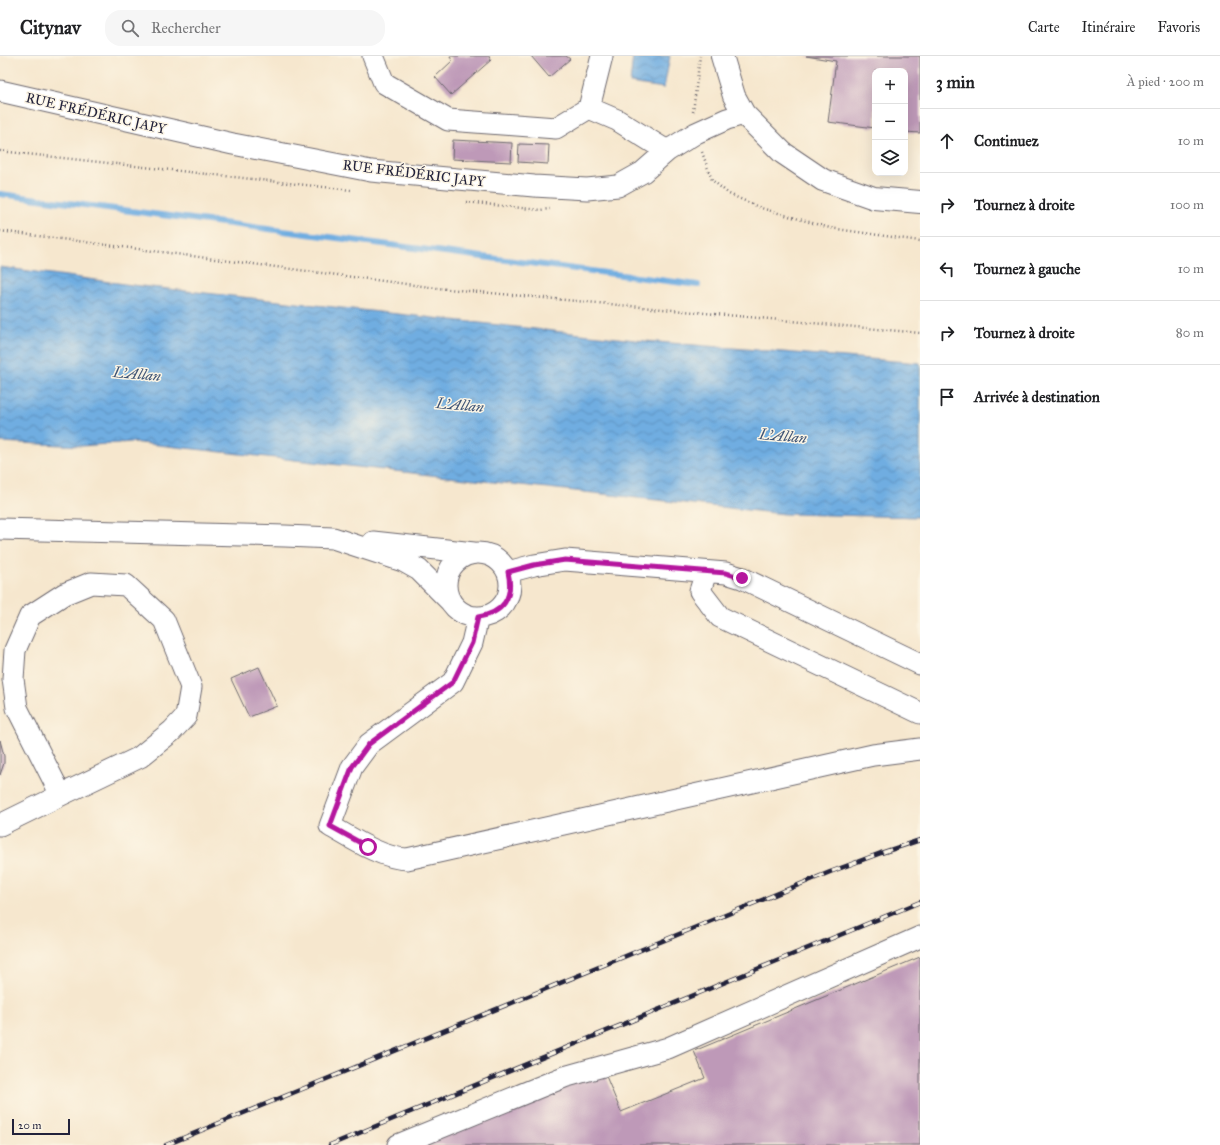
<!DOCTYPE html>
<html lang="fr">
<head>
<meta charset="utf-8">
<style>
	:root { --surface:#fff; --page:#f6f6f6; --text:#202124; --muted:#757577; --line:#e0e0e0 }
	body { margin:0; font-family:"IM FELL Great Primer",serif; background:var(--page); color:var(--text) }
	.controls { position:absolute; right:12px; top:12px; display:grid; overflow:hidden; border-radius:8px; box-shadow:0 4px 16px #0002 }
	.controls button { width:36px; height:36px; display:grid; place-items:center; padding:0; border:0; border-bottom:1px solid var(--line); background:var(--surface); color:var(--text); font:20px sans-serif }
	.scale { position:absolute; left:12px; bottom:10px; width:58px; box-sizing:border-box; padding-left:4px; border:2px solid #22223b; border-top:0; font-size:11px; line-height:14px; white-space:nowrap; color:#22223b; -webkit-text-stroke:3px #fcf5e5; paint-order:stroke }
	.stop { position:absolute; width:12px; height:12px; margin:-9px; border:3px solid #b5179e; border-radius:50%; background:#fff }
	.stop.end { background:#b5179e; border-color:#fff; box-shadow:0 1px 4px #0008 }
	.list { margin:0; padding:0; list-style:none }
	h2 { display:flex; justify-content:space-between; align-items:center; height:52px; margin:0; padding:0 16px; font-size:17px }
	h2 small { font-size:13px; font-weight:400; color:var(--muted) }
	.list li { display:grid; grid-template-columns:26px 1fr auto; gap:12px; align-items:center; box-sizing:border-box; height:64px; padding:0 16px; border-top:1px solid var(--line) }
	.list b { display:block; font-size:15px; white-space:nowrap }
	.list em { font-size:13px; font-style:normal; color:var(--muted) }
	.icon { flex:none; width:22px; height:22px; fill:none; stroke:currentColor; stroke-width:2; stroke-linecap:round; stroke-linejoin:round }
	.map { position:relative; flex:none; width:920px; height:1089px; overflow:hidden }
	header { display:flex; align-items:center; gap:24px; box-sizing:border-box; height:56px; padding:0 20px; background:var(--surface); border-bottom:1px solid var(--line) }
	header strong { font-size:19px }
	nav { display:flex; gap:22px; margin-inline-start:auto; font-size:14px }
	.search { width:280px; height:36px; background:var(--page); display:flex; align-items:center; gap:10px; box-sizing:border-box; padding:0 14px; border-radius:16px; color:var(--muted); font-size:15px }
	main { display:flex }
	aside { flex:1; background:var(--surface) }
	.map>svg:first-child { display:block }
</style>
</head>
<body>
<header>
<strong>Citynav</strong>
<div class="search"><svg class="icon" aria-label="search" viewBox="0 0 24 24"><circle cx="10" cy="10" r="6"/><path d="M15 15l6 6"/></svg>Rechercher</div>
<nav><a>Carte</a><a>Itinéraire</a><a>Favoris</a></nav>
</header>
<main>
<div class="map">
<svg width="920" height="1089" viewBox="0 0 920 1089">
	<defs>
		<pattern id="water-waves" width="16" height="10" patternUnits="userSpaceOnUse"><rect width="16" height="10" fill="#6fade1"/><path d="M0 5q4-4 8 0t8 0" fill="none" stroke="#5b8cb8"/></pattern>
	</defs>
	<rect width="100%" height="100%" fill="#fcf5e5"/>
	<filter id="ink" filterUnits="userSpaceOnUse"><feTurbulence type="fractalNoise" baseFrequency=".025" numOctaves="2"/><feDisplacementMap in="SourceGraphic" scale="8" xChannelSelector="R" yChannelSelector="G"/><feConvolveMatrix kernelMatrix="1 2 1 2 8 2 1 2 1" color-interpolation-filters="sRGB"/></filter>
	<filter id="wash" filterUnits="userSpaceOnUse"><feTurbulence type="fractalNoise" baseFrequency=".012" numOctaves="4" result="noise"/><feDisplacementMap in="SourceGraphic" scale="16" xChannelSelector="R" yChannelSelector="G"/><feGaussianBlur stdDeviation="0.9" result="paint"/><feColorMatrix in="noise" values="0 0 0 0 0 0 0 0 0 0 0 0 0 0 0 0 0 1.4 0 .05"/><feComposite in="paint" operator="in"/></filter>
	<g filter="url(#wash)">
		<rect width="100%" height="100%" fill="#f6e7ce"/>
		<path fill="url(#water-waves)" stroke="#48688e" d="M633,0H670L664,32L630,27Z
			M0,211L132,229L645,285L920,307V461L783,458L131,386L82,390L0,386Z"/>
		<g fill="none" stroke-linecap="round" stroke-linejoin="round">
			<path stroke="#6fade1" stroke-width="6" d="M0,138L698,229"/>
		</g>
		<g id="blocks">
			<path fill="#be99b8" d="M450,0H490L489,1L491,4L451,39L435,21L452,5Z
				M531,0H566L570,3L549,21Z
				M806,0H920V77L905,76V15H875V72L828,66L836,5Z
				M453,84L512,87L511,106L452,103Z
				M519,88L549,89L548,108L518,106Z
				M259,611L277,650L249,661L231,623Z
				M0,684L4,700V707L0,719Z
				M920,901V1089H419L603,1013L621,1056L705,1022L694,995Z"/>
		</g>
	</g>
	<g filter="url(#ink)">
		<use href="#blocks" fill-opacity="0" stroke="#6c676e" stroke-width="1"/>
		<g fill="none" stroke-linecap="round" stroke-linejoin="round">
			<g stroke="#6c676e" stroke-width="23">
				<path id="minor" d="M373,0L384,27L448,64L556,72L589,52
					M602,0L589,52L617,64L667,95
					M0,35L233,88L371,115L534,130L587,133L618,130L643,116L667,95L696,77L727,63L744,58
					M0,473L285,480L333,482L403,505L419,514L451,546
					M373,486L474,497
					M446 529a32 32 0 1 1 64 0a32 32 0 1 1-64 0Z
					M508,516L534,509L565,504L726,517L742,522L920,608
					M706,516L700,535L720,561L920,657
					M478,561L472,587L453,626L369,688L352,711L330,770C353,783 381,802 407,803L873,699L920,693
					M0,769L61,739L140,701L172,675L186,660L191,631L164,564L126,529L91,527L64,538L30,560L15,594L13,623L17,652L61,739
					M398,1089L564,1021L668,992L920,881"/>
			</g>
			<g stroke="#6c676e" stroke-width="24">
				<path id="major" d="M722,0L734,40L744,58L783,97L823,124L874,142L920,146"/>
			</g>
			<path stroke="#6c676e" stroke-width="2.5" stroke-dasharray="1 3" stroke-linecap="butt" d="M693,56L700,0
				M0,95L351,134
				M702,96L712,124L729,138L761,152L830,172L920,185
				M466,146L540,154L550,153
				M0,175L437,232L920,277"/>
			<use href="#minor" stroke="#fff" stroke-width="21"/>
			<use href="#major" stroke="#fff" stroke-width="22"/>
			<g stroke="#22223b" stroke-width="4.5">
				<path id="rail" d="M166,1089L830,816L881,797L920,784
					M330,1089L920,846"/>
			</g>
			<use href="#rail" stroke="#fcf5e5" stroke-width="3" stroke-dasharray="9" stroke-linecap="butt"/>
		</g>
	</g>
	<g fill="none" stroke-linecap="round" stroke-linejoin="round" filter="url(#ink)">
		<path stroke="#b5179e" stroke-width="5" d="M368,791L330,770L352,711L369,688L453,626L472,587L478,561C503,557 514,542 508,516L534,509L565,504L726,517L742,522"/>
	</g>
	<g text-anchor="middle" stroke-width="3" stroke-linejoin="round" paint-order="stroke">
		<g font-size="14" fill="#22223b" stroke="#fcf5e5">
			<text transform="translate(96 57) rotate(13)" y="5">RUE FRÉDÉRIC JAPY</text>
			<text transform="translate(414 117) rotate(7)" y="5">RUE FRÉDÉRIC JAPY</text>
		</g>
		<g font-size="15" font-style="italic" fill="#3d5375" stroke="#fcf5e5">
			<text transform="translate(137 318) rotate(5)" y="5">L'Allan</text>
			<text transform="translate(460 349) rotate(5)" y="5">L'Allan</text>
			<text transform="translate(783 380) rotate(5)" y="5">L'Allan</text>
		</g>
	</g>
</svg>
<div class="controls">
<button>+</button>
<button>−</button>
<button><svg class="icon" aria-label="layers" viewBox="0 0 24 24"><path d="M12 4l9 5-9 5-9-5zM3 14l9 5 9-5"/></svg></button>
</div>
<div class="scale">20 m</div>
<div class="stop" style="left:368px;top:791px"></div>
<div class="stop end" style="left:742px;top:522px"></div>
</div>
<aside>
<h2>3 min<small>À pied · 200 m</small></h2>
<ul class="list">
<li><svg class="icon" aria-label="ahead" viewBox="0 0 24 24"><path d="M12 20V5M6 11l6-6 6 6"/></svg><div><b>Continuez</b></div><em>10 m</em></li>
<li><svg class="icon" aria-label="right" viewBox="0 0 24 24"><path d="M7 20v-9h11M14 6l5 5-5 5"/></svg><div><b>Tournez à droite</b></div><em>100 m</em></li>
<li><svg class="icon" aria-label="left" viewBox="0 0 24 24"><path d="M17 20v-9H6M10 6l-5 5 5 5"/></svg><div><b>Tournez à gauche</b></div><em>10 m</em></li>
<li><svg class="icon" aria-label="right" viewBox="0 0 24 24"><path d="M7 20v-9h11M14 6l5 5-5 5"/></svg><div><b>Tournez à droite</b></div><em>80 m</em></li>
<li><svg class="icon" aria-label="arrive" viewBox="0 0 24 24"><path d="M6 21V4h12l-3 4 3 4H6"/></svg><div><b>Arrivée à destination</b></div></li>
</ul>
</aside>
</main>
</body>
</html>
